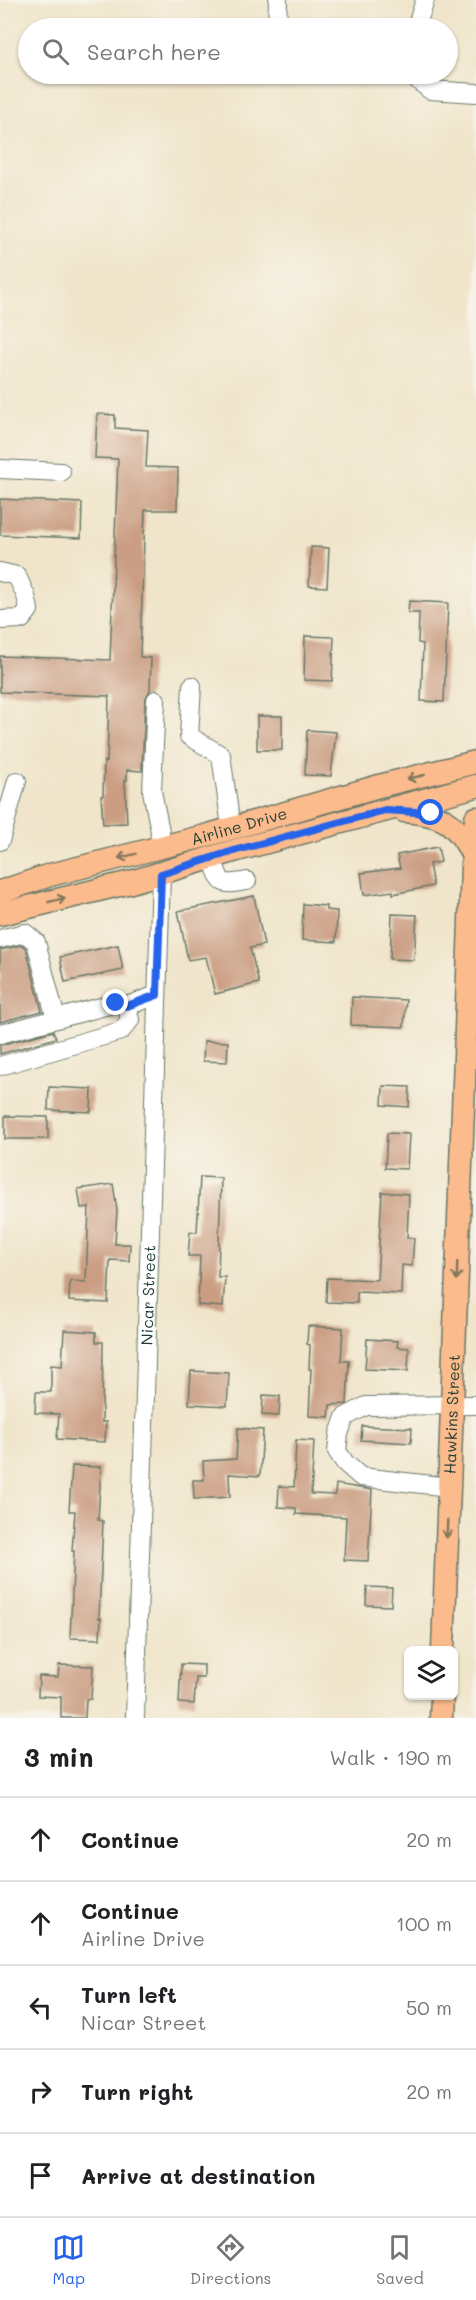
<!DOCTYPE html>
<html lang="en">
<head>
<meta charset="utf-8">
<style>
	:root { --surface:#fff; --page:#f6f6f6; --text:#202124; --muted:#757577; --line:#e0e0e0; --accent:#2563eb }
	body { margin:0; font-family:Mali,sans-serif; background:var(--page); color:var(--text) }
	.controls { position:absolute; right:18px; bottom:18px; display:grid; overflow:hidden; border-radius:9px; box-shadow:0 2px 4px #0004 }
	.controls button { width:54px; height:54px; display:grid; place-items:center; padding:0; border:0; border-bottom:2px solid var(--line); background:var(--surface); color:var(--text); font:30px sans-serif }
	.stop { position:absolute; width:18px; height:18px; margin:-14px; border:4px solid #2563eb; border-radius:50%; background:#fff }
	.stop.end { background:#2563eb; border-color:#fff; box-shadow:0 2px 6px #0008 }
	.list { margin:0; padding:0; list-style:none }
	h2 { display:flex; justify-content:space-between; align-items:center; height:78px; margin:0; padding:0 24px; font-size:26px }
	h2 small { font-size:20px; font-weight:400; color:var(--muted) }
	.list li { display:grid; grid-template-columns:39px 1fr auto; gap:18px; align-items:center; box-sizing:border-box; height:84px; padding:0 24px; border-top:2px solid var(--line) }
	.list b { display:block; font-size:22px; white-space:nowrap }
	.list p { margin:0; font-size:20px; white-space:nowrap; color:var(--muted) }
	.list em { font-size:20px; font-style:normal; color:var(--muted) }
	.icon { flex:none; width:33px; height:33px; fill:none; stroke:currentColor; stroke-width:2; stroke-linecap:round; stroke-linejoin:round }
	.map { position:relative; flex:none; width:476px; height:1718px; overflow:hidden }
	.search { position:absolute; background:var(--surface); box-shadow:0 2px 4px #0004; left:18px; right:18px; top:18px; height:66px; display:flex; align-items:center; gap:15px; box-sizing:border-box; padding:0 21px; border-radius:33px; color:var(--muted); font-size:22px }
	.sheet { height:498px; background:var(--surface) }
	nav { display:flex; justify-content:space-around; align-items:center; box-sizing:border-box; height:84px; border-top:2px solid var(--line); background:var(--surface); font-size:16px; color:var(--muted) }
	nav a { display:grid; justify-items:center; gap:3px }
	nav .on { color:var(--accent) }
	.map>svg:first-child { display:block }
</style>
</head>
<body>
<div class="map">
<svg width="476" height="1718" viewBox="0 0 476 1718">
	<rect width="100%" height="100%" fill="#f7f3e8"/>
	<filter id="ink" filterUnits="userSpaceOnUse"><feTurbulence type="fractalNoise" baseFrequency=".0167" numOctaves="2"/><feDisplacementMap in="SourceGraphic" scale="12" xChannelSelector="R" yChannelSelector="G"/><feConvolveMatrix kernelMatrix="1 2 1 2 8 2 1 2 1" color-interpolation-filters="sRGB"/></filter>
	<filter id="wash" filterUnits="userSpaceOnUse"><feTurbulence type="fractalNoise" baseFrequency=".008" numOctaves="4" result="noise"/><feDisplacementMap in="SourceGraphic" scale="24" xChannelSelector="R" yChannelSelector="G"/><feGaussianBlur stdDeviation="1.35" result="paint"/><feColorMatrix in="noise" values="0 0 0 0 0 0 0 0 0 0 0 0 0 0 0 0 0 1.4 0 .05"/><feComposite in="paint" operator="in"/></filter>
	<g filter="url(#wash)">
		<rect width="100%" height="100%" fill="#f0e5ca"/>
		<g id="blocks">
			<path fill="#cb9e83" d="M97,414L115,415V428L148,430L146,467L178,468L177,510H145L140,657L151,658L150,690L145,700L142,771L127,770V780H125L127,823L103,824L101,796H103L104,761L107,762L109,696L0,692V656L110,660L118,459L95,458Z
				M0,499L82,503L81,538L0,535Z
				M311,547L329,548L327,587L309,586Z
				M409,601L448,603L444,702L421,701L423,644L418,643L419,613H408Z
				M305,636L334,637L332,681L304,680Z
				M257,716H282V750H257Z
				M307,730L336,732L331,776L305,775Z
				M438,847L441,862L429,864L433,886L393,894V891L364,895L361,873L400,868L397,855Z
				M254,896L264,945L250,948L259,983L215,994L206,957L188,960L178,911Z
				M303,904L326,906V910L337,911L336,942L302,940Z
				M392,914L417,915L414,960L390,959Z
				M22,945L26,948L42,1011L0,1022V950Z
				M118,945L123,970L65,982L60,957Z
				M352,997L406,1000L404,1027L351,1025Z
				M53,1031L56,1038L0,1054V1045Z
				M204,1041L228,1042L227,1062L203,1061Z
				M383,1086L410,1087L409,1107L382,1105Z
				M49,1087L92,1089L91,1112L48,1110Z
				M5,1116L48,1117V1139H5Z
				M387,1133L409,1134L407,1169L385,1168Z
				M200,1177L221,1178L218,1277H225L223,1307L198,1305L200,1256H188L190,1232H197Z
				M113,1184L117,1210L115,1244H130L129,1261L110,1260L108,1303L69,1301L70,1281L86,1282L89,1207L81,1208L78,1189Z
				M382,1192L409,1194L407,1238H414L412,1266L402,1265L401,1294L357,1292V1303L326,1302L327,1278L377,1280Z
				M308,1326L343,1328L341,1361H349L347,1404L330,1405L329,1417L309,1416L311,1369H309L310,1345L307,1344Z
				M64,1330L96,1332V1342H103L102,1422H106L105,1442L57,1439L59,1414L35,1413L36,1392H51V1365L62,1366Z
				M367,1339L398,1341L397,1347L409,1348L408,1371L365,1369Z
				M191,1371L229,1373L227,1406L189,1404Z
				M263,1395L280,1396L279,1416L262,1415Z
				M362,1426L412,1428L411,1443L361,1440Z
				M238,1428L263,1430L260,1476L229,1474L230,1497L194,1499L193,1480H204L203,1461L236,1459Z
				M296,1440L314,1441L311,1494L335,1495L336,1484L372,1490L368,1561L344,1560L346,1517L296,1514V1508L278,1507L279,1486L294,1487Z
				M72,1466L101,1467L98,1520L103,1521L99,1618H101L100,1639L70,1638L74,1551H72L75,1511H69Z
				M367,1587L392,1588L391,1606L366,1605Z
				M181,1664L204,1665V1678H196L194,1704L179,1703Z
				M59,1665L93,1666L91,1699H86L85,1718H61V1697L38,1696L39,1676L58,1677Z"/>
		</g>
	</g>
	<g filter="url(#ink)">
		<use href="#blocks" fill-opacity="0" stroke="#687868" stroke-width="1.5"/>
		<g fill="none" stroke-linecap="round" stroke-linejoin="round">
			<g stroke="#687868" stroke-width="20">
				<g id="minor">
					<path d="M277,28L278,0"/>
					<path d="M416,28L425,0"/>
					<path d="M414,74V77L430,90L476,93"/>
					<path d="M0,469L61,472"/>
					<path d="M0,572L17,576L26,596L29,610L22,619L0,620"/>
					<path d="M192,686L189,736L221,755L231,827"/>
					<path d="M156,700L152,791L160,831L159,848"/>
					<path d="M0,841L17,781"/>
					<path d="M212,858C222,884 218,886 247,881"/>
					<path d="M0,939L25,933L36,942L56,1019"/>
					<path d="M0,1034L116,1003L127,1006L157,995"/>
					<path d="M0,1066L121,1031L130,1020L127,1006"/>
					<path d="M449,1487L361,1477L345,1463L337,1451L339,1434L345,1417L366,1406L476,1405"/>
					<path id="s1" d="M135,1718L161,874"/>
				</g>
			</g>
			<g stroke="#687868" stroke-width="25">
				<g id="major">
					<path d="M404,811C442,814 456,821 473,856"/>
					<path id="s2" d="M0,892L50,875L205,836L379,786L476,762"/>
					<path d="M0,914L131,882L237,850L476,786"/>
					<path id="s3" d="M443,1650L472,867L476,818"/>
					<path d="M441,1718L442,1696"/>
				</g>
			</g>
			<use href="#minor" stroke="#fff" stroke-width="18"/>
			<use href="#major" stroke="#fbbb8c" stroke-width="22"/>
		</g>
		<defs><path id="oneway-shaft" d="M-6 0H5M1.5-3L5.5 0L1.5 3" fill="none" stroke-width="1.6" stroke-linecap="round" stroke-linejoin="round" transform="scale(1.5)"/></defs>
		<g stroke="#82765c">
			<use href="#oneway-shaft" transform="translate(416 777) rotate(167)"/>
			<use href="#oneway-shaft" transform="translate(127 856) rotate(166)"/>
			<use href="#oneway-shaft" transform="translate(57 900) rotate(-14)"/>
			<use href="#oneway-shaft" transform="translate(457 1271) rotate(92)"/>
			<use href="#oneway-shaft" transform="translate(447 1529) rotate(92)"/>
		</g>
	</g>
	<g fill="none" stroke-linecap="round" stroke-linejoin="round" filter="url(#ink)">
		<path stroke="#2563eb" stroke-width="8" d="M116,1003L127,1006L157,995L161,874L237,850L385,810L431,813"/>
	</g>
	<g text-anchor="middle" stroke-width="5" stroke-linejoin="round" paint-order="stroke">
		<g font-size="16" fill="#1f3d34" stroke="#f7f3e8">
			<text dy="6" stroke="none"><textPath href="#s2" startOffset="248">Airline Drive</textPath></text>
			<text dy="6" stroke="none"><textPath href="#s1" startOffset="423">Nicar Street</textPath></text>
			<text dy="6" stroke="none"><textPath href="#s3" startOffset="236">Hawkins Street</textPath></text>
		</g>
	</g>
</svg>
<div class="controls">
<button><svg class="icon" aria-label="layers" viewBox="0 0 24 24"><path d="M12 4l9 5-9 5-9-5zM3 14l9 5 9-5"/></svg></button>
</div>
<div class="stop" style="left:431px;top:813px"></div>
<div class="stop end" style="left:116px;top:1003px"></div>
<div class="search"><svg class="icon" aria-label="search" viewBox="0 0 24 24"><circle cx="10" cy="10" r="6"/><path d="M15 15l6 6"/></svg>Search here</div>
</div>
<section class="sheet">
<h2>3 min<small>Walk · 190 m</small></h2>
<ul class="list">
<li><svg class="icon" aria-label="ahead" viewBox="0 0 24 24"><path d="M12 20V5M6 11l6-6 6 6"/></svg><div><b>Continue</b></div><em>20 m</em></li>
<li><svg class="icon" aria-label="ahead" viewBox="0 0 24 24"><path d="M12 20V5M6 11l6-6 6 6"/></svg><div><b>Continue</b><p>Airline Drive</p></div><em>100 m</em></li>
<li><svg class="icon" aria-label="left" viewBox="0 0 24 24"><path d="M17 20v-9H6M10 6l-5 5 5 5"/></svg><div><b>Turn left</b><p>Nicar Street</p></div><em>50 m</em></li>
<li><svg class="icon" aria-label="right" viewBox="0 0 24 24"><path d="M7 20v-9h11M14 6l5 5-5 5"/></svg><div><b>Turn right</b></div><em>20 m</em></li>
<li><svg class="icon" aria-label="arrive" viewBox="0 0 24 24"><path d="M6 21V4h12l-3 4 3 4H6"/></svg><div><b>Arrive at destination</b></div></li>
</ul>
</section>
<nav>
<a class="on"><svg class="icon" aria-label="map" viewBox="0 0 24 24"><path d="M3 6l6-2 6 2 6-2v14l-6 2-6-2-6 2zM9 4v14M15 6v14"/></svg>Map</a>
<a><svg class="icon" aria-label="directions" viewBox="0 0 24 24"><path d="M12 3l9 9-9 9-9-9zM9 14v-3h6M13 9l2 2-2 2"/></svg>Directions</a>
<a><svg class="icon" aria-label="saved" viewBox="0 0 24 24"><path d="M7 4h10v16l-5-4-5 4z"/></svg>Saved</a>
</nav>
</body>
</html>
